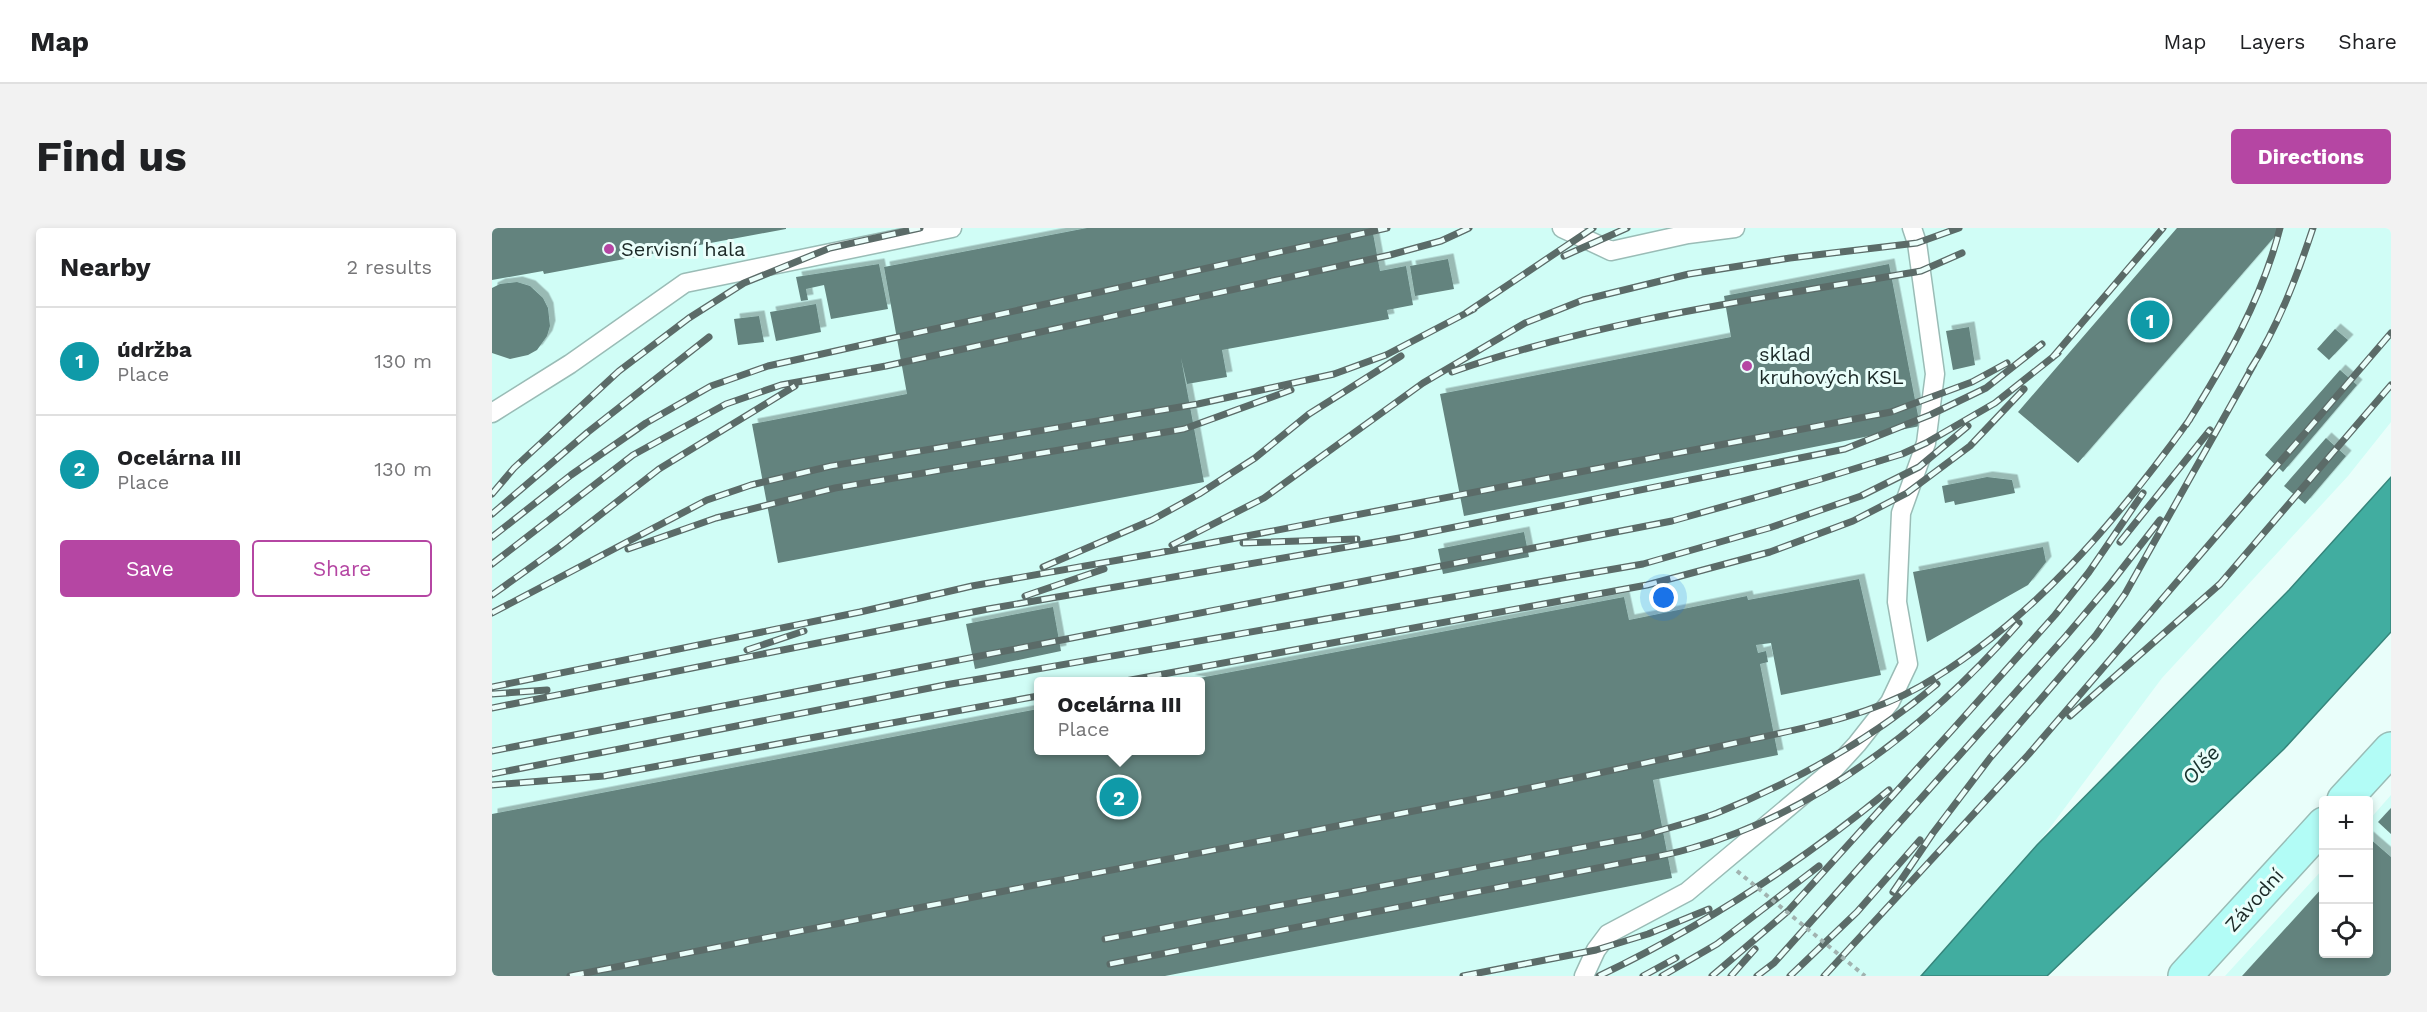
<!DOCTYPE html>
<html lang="en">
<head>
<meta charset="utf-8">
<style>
	:root { --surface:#fff; --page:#f2f2f2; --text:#202124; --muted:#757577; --line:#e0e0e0; --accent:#b546a3 }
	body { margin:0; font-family:"Work Sans",sans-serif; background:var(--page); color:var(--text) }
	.controls { position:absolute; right:18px; bottom:18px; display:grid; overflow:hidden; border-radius:6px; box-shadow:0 3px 9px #0003 }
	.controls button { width:54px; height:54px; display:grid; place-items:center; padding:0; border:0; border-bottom:2px solid var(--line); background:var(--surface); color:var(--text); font:30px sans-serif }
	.you { position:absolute; left:1172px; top:370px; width:21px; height:21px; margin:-15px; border:4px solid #fff; border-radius:50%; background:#1a73e8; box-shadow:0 0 0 9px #1a73e833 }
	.badge { display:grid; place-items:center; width:39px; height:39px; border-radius:50%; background:var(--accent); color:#fff; font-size:20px; font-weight:700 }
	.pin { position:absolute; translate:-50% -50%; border:3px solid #fff; box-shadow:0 2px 6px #0006 }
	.popup { position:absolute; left:542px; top:449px; width:171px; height:78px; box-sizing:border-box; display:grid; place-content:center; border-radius:6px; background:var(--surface); filter:drop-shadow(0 2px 4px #0005); font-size:20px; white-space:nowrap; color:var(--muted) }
	.popup b { font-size:22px; color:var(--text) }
	.popup::after { content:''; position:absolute; left:50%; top:100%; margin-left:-12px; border:12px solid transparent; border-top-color:var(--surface) }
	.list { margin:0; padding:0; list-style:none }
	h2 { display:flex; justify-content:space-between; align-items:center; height:78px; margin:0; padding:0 24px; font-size:26px }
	h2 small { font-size:20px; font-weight:400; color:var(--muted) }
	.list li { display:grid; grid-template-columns:39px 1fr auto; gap:18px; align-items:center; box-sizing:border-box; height:108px; padding:0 24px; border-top:2px solid var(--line) }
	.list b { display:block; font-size:22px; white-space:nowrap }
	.list p { margin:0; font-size:20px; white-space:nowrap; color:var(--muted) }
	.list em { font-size:20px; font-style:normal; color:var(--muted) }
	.actions { display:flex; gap:12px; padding:18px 24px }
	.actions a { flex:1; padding:14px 0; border:2px solid var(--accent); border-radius:6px; text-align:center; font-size:21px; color:var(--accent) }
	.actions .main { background:var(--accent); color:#fff }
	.icon { flex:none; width:33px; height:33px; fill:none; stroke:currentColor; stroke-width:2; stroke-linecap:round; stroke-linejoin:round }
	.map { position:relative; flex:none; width:1899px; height:748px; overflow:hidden; border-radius:6px }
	header { display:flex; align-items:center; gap:36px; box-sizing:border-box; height:84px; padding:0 30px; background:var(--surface); border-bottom:2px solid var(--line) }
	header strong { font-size:28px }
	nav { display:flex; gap:33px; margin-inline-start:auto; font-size:21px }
	.intro { display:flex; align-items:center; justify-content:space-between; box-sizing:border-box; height:144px; padding:0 36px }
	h1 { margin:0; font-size:42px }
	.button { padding:15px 27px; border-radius:6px; background:var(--accent); color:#fff; font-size:21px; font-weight:700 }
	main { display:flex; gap:36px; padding:0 36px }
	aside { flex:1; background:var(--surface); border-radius:6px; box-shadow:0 3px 9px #0003 }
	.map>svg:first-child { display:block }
</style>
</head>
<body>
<header>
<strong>Map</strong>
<nav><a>Map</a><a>Layers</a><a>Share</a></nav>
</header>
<div class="intro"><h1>Find us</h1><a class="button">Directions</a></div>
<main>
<aside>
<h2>Nearby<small>2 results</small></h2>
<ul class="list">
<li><span class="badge" style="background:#0f9aa8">1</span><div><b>údržba</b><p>Place</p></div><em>130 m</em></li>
<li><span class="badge" style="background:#0f9aa8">2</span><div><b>Ocelárna III</b><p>Place</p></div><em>130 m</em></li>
</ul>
<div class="actions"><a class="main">Save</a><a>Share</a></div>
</aside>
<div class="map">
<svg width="1899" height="748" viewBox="0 0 1899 748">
	<defs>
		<filter id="shadow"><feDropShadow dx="5.5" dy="-5.5" stdDeviation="0" flood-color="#0004"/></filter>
	</defs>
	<rect width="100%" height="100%" fill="#e9fefa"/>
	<path fill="#d0fdf6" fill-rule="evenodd" d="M0,0H1899V194L1856,248L1670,450L1545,617L1429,748H0ZM546,454H708V522H546Z
		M1899,567V748H1733L1831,641L1832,726H1876L1877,592Z"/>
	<path fill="#41ada0" stroke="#36857b" stroke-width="1.5" d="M1899,249V404L1792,521L1555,748H1429L1545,617L1797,362Z"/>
	<path fill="#64837e" filter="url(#shadow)" d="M0,0H294V1L52,46L51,43L0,52Z
		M595,0H880L888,43L914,38L921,77L895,82L897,91L730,122L735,149L695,156L689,130L712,254L286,335L260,196L415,166L392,39Z
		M1685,0H1790L1586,235L1526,184Z
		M956,31L962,61L923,68L918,38Z
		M387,36L396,81L339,91L332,57L314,61L316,72L309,73L304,49Z
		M1397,36L1428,198L972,288L948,166L1239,109L1232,68Z
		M25,54L38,58L51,70L56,80L58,98L55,108L45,122L36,127L18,131L0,125V60L8,56Z
		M324,76L329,104L284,113L278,84Z
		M267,88L272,114L246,117L242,91Z
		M1477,99L1483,137L1461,142L1454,103Z
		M1843,101L1856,112L1837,132L1825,121Z
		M1848,142L1865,157L1791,244L1773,227Z
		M1834,210L1854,228L1813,276L1792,258Z
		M1495,249L1520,252L1523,265L1463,277L1462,273L1453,275L1450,258Z
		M1032,304L1037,329L951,346L946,321Z
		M1551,319L1554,334L1536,357L1435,414L1421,344Z
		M1367,351L1389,447L1289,467L1279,415L1264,417L1266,425L1274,423L1276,434L1268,436L1286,527L1161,552L1180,650L673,748H0V586L546,481V522H708V454L697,452L1132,369L1137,392L1255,368L1256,372Z
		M561,379L569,423L483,441L474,396Z
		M1899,580V606L1886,594Z
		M1876,609L1899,629V748H1750L1832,658V726H1876Z"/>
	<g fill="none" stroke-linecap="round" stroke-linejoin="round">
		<g stroke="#9abcb6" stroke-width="21">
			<path id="lane" d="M1070,0L1119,23L1196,6L1243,0
				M0,185L78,136L193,55L460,0
				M1092,748L1104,722L1116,706L1195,664L1343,540L1365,516L1398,474L1416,436L1405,374L1409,285L1434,215L1443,146L1425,15L1420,0"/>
		</g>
		<g stroke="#9abcb6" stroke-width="36">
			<path id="secondary" d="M1852,572L1899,521
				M1693,748L1832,596"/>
		</g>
		<use href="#lane" stroke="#fff" stroke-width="18"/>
		<use href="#secondary" stroke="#b2fcf6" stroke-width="33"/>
		<g stroke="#5b6b68" stroke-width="7">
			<path id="rail" d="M1072,28L1135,0
				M974,85L1101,0
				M1560,130L1671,0
				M1758,142C1786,99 1805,48 1821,0
				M960,144C1111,91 1272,70 1429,43L1470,25
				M1694,197C1733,135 1770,71 1788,0
				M0,266L22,240L127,143L197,90L252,55L338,20L428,0
				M0,286L96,204L217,109
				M0,309L79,247L154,195L219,158L276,138L895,0
				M1628,314L1718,202
				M751,315L865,311
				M680,317L772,270L931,155L1033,95L1091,72L1197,46L1298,30L1425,15L1467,0
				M136,321L224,290L343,260L692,201L799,162
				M0,336L141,227L234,176L289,157L394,138L898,27L949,13L977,0
				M551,339L660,292L707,266L763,230L817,186L909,128
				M0,367L67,319L167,241L303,158
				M533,368L612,341
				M0,385L215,272L259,257L339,238L706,176L842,146L894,127L982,81
				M255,422L312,403
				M628,454L1155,357L1278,324L1361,293L1415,265L1478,218L1532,161
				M0,459L368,384L480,358L666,325L1399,184L1480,154L1515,135
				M0,466L55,462
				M0,480L496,381L913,309L1353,221L1438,187L1494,160L1550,116
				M1578,488L1728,356L1899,157
				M0,523L1180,293L1326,252L1410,226L1434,215L1503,175L1566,125
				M0,546L453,457L1151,336L1277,300L1369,268L1427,239L1476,198
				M0,557L112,548L546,468
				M1401,664L1441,605L1498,530L1604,407L1633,366L1762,136
				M613,711L1150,608C1175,600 1201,594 1225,585C1304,553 1380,511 1445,456
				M618,736L1146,632C1164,629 1183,625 1200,620C1331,582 1438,496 1527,395
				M78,748C379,689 681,630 983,571C1070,554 1157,534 1243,515C1306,501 1373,490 1429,458C1539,395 1625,292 1698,191
				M971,748L1104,722L1156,706L1217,681
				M1107,748C1211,698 1307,636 1397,562
				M1151,748L1184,730
				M1170,748L1225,716L1327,638
				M1220,748L1296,683L1462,500L1563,387L1597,344L1651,265
				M1239,748L1263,721
				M1265,748L1282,735L1574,408L1619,355L1668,292
				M1298,748L1365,684L1428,612
				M1332,748L1536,527L1899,105"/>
		</g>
		<use href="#rail" stroke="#e9fefa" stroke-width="4.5" stroke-dasharray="14" stroke-linecap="butt"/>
		<path stroke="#a1b3b0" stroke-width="4" stroke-dasharray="4.5 4.5" stroke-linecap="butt" d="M1245,643L1373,748"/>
	</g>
	<g fill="#b546a3" stroke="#e9fefa" stroke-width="2">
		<circle cx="117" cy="21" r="6"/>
		<circle cx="1255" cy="138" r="6"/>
	</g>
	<g text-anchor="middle" stroke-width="6" stroke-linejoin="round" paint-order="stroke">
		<g font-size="20" fill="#1b2826" stroke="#e9fefa" text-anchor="start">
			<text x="129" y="28">Servisní hala</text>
			<text x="1267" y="133">sklad<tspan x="1267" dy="23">kruhových KSL</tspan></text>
		</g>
		<g font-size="20" fill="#1b2826" stroke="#e9fefa">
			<text transform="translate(1762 672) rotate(-48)" y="7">Závodní</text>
		</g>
		<g font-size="21" font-style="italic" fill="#19322e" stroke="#e9fefa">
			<text transform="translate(1709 537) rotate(-47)" y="7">Olše</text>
		</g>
	</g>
</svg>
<div class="controls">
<button>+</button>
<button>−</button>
<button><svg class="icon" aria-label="locate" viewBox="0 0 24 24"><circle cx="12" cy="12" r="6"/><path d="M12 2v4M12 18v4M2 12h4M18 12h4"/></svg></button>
</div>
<div class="you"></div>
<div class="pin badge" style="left:1658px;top:92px;background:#0f9aa8">1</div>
<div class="pin badge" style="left:627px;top:569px;background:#0f9aa8">2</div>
<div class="popup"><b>Ocelárna III</b>Place</div>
</div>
</main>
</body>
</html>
